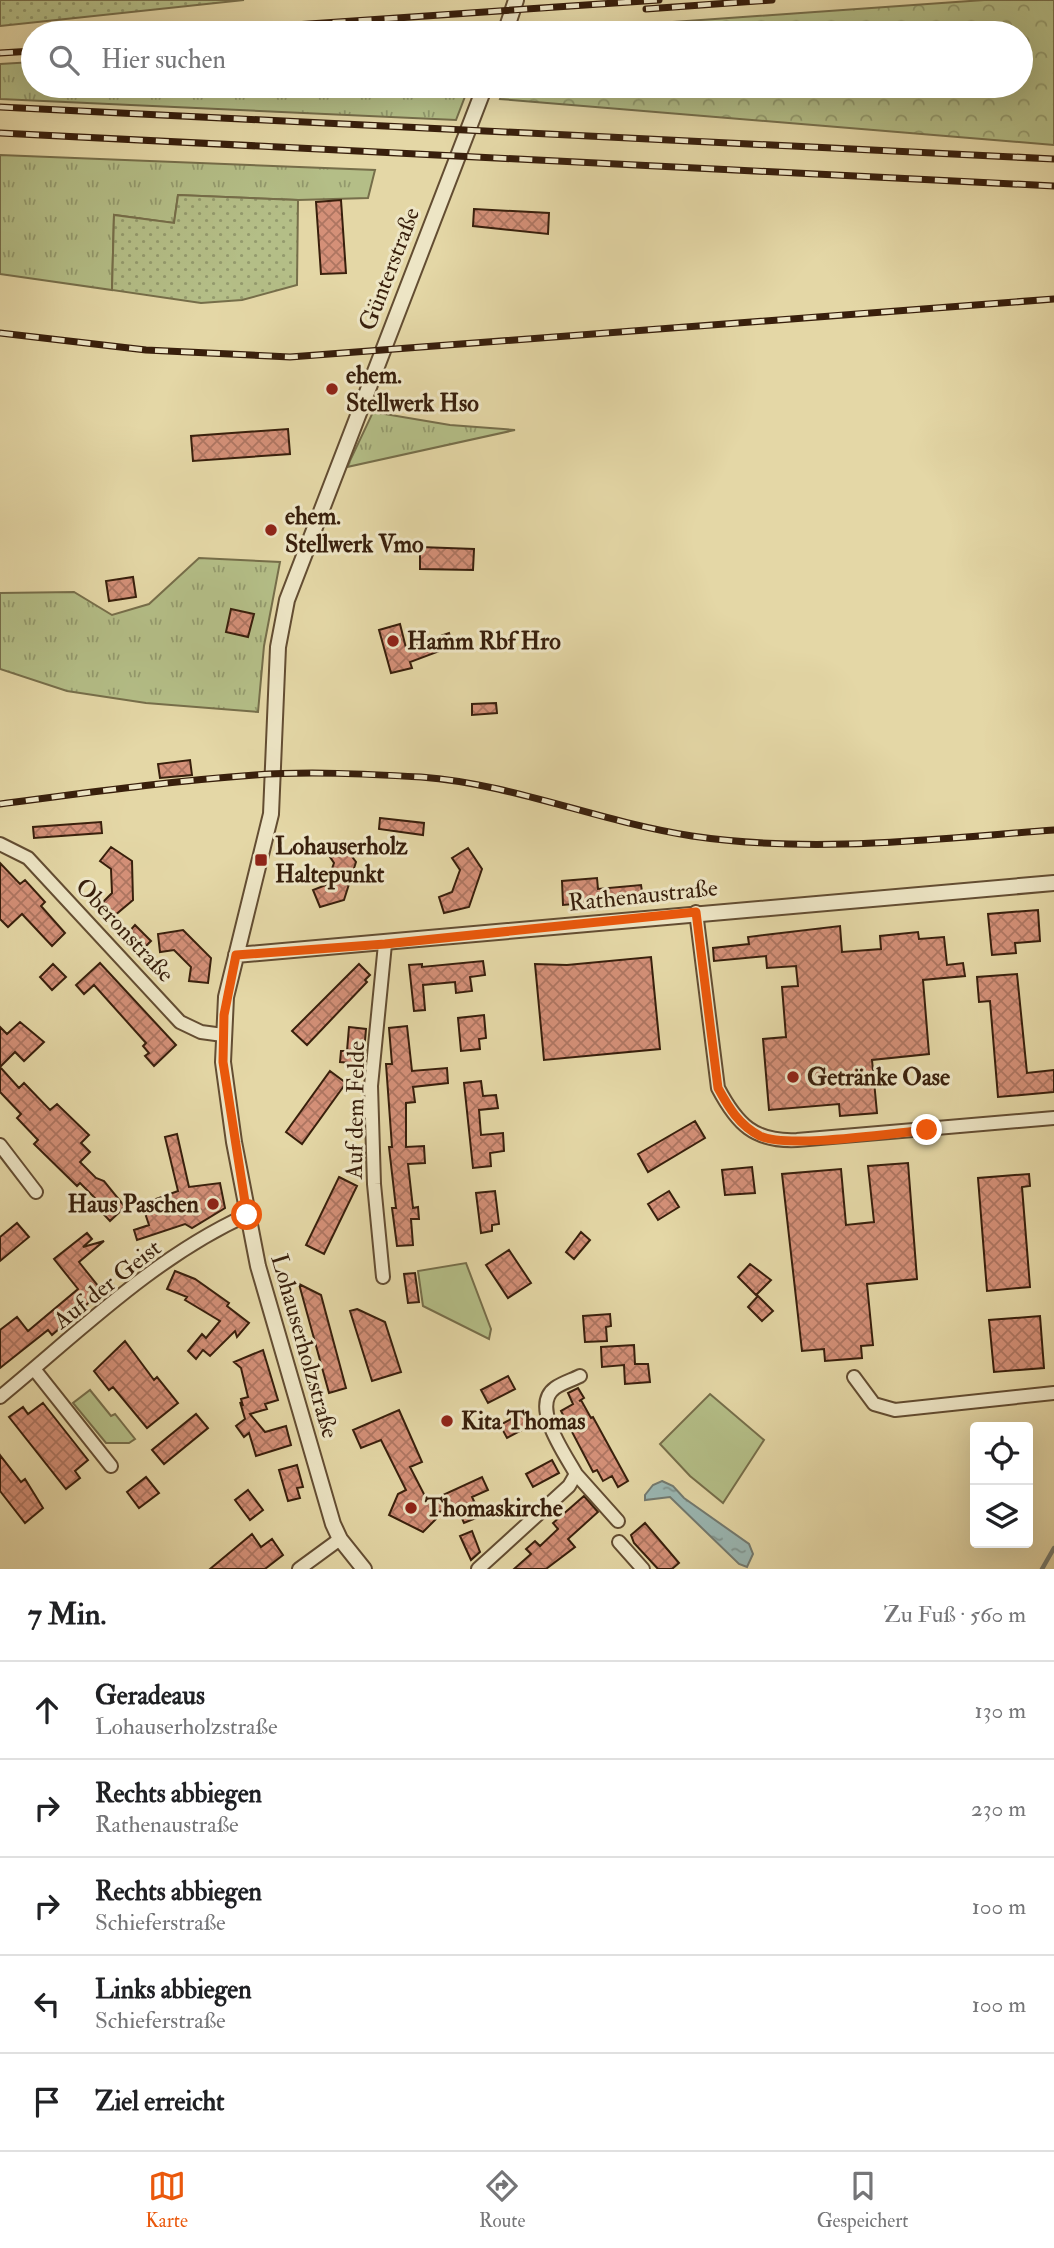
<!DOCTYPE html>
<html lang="de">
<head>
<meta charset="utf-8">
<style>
	:root { --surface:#fff; --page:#f6f6f6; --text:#202124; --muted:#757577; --line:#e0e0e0; --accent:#ea580c }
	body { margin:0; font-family:"IM FELL Double Pica",serif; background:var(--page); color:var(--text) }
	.controls { position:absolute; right:21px; bottom:21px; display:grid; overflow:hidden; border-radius:7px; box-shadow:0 7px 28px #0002 }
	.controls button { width:63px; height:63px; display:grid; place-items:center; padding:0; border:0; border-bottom:2px solid var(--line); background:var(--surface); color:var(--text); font:35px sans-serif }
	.stop { position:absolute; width:21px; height:21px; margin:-16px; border:5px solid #ea580c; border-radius:50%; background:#fff }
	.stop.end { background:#ea580c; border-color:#fff; box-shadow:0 2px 7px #0008 }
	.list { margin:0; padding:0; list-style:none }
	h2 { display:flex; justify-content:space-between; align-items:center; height:91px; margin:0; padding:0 28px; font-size:30px }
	h2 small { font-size:23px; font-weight:400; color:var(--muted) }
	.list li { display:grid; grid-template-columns:46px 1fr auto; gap:21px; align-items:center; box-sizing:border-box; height:98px; padding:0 28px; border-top:2px solid var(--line) }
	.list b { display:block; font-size:26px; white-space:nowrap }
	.list p { margin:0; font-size:23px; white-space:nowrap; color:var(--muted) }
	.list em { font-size:23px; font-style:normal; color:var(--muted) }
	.icon { flex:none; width:38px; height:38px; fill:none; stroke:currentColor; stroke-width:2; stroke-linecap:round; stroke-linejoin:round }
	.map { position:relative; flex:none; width:1054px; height:1569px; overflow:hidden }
	.search { position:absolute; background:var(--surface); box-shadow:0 7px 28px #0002; left:21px; right:21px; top:21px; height:77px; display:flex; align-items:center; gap:18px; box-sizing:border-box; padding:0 24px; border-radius:38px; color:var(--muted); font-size:26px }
	.sheet { height:581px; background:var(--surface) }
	nav { display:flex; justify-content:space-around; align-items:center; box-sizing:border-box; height:98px; border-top:2px solid var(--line); background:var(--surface); font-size:19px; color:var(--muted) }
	nav a { display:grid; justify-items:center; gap:4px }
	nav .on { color:var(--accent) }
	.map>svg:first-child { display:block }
</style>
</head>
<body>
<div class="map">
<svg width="1054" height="1569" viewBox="0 0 1054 1569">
	<defs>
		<pattern id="grass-tufts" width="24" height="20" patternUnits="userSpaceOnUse" patternTransform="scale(1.75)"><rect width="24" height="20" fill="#b4be87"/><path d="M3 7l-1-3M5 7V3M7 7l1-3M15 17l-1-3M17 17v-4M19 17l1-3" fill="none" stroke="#939a6d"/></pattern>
		<pattern id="forest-crowns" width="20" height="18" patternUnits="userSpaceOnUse" patternTransform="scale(1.75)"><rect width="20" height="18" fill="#b4be87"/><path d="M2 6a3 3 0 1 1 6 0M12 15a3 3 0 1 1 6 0" fill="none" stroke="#939a6d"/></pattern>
		<pattern id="garden-dots" width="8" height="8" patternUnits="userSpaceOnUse" patternTransform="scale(1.75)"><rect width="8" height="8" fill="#b4be87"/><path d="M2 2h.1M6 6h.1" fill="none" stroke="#939a6d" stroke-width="1.8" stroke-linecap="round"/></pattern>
		<pattern id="water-ripples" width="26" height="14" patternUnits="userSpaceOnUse" patternTransform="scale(1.75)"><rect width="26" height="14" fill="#9ab7b3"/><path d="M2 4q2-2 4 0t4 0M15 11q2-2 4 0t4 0" fill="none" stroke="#7f9490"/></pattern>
		<pattern id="building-cross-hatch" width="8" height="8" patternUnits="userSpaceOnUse" patternTransform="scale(1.75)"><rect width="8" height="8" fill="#d49078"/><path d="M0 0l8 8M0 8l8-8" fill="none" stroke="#ad7561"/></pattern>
	</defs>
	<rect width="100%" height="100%" fill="#e4d7a6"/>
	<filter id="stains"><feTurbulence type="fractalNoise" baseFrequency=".00286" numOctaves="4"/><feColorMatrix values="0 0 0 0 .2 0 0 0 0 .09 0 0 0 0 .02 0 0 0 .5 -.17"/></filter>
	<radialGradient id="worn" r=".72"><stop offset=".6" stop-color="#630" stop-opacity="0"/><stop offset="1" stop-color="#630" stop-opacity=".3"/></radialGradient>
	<path fill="url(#grass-tufts)" stroke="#766e4a" stroke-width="2" d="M33,62V86H469L456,120L0,99V64Z
		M0,155L375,170L368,198L298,200L178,195L174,223L114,215L112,290L0,274Z
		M373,412L450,425L515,430L347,467Z
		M199,558L280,562L264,646L258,712L146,703L67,691L0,669V593L74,592L112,615L149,604Z"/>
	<path fill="url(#forest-crowns)" stroke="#766e4a" stroke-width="2" d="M984,0H1054V145L500,99L504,86H1021V33H518Z"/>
	<path fill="#b4be87" stroke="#766e4a" stroke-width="2" d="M466,1263L491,1329L489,1339L423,1306L418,1271Z
		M90,1390L111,1416L115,1414L135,1439L129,1443H106L73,1403Z
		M710,1394L764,1440L723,1503L690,1476L660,1444Z"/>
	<path fill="url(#garden-dots)" stroke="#766e4a" stroke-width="2" d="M0,0H244L0,26Z
		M178,195L298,200L297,285L242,300L201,303L112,290L114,215L174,223Z"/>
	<path fill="url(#water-ripples)" stroke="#737a70" stroke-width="2" d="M662,1481L673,1486L684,1498L749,1544L753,1554L747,1567L739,1564L670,1497L645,1500V1495L653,1485Z"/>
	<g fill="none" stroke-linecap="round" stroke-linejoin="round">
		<path stroke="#737a70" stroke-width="4.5" d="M1042,1569L1054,1548"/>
	</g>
	<path fill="url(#building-cross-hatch)" stroke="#381f0c" stroke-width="2" d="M341,200L346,273L321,274L316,202Z
		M474,209L549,213L548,234L473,226Z
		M288,429L290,454L193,461L191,436Z
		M420,547L474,549L473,570L420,569Z
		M133,577L136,597L109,601L106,581Z
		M231,609L254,614L248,637L226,632Z
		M400,624L406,648L449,633L453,646L410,662L412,668L391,673L379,630Z
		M496,703L497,713L472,715V704Z
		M190,760L192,775L160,778L158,764Z
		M380,818L424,823L423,835L379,829Z
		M101,822L102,833L34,838L33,827Z
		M341,842L356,862L344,900L320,907L313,890L326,885L334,863L326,851Z
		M111,847L132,861L133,900L114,916L102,903L112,893L111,869L100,861Z
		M468,848L482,869L469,907L444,913L439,897L452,892L460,870L452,858Z
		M0,863L20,884L25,880L45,902L41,906L65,933L52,946L22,914L8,927L0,919Z
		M597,878L598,889L641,885L643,898L563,905L562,881Z
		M1038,910L1040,941L1015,943L1016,953L992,955L988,914Z
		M135,925L151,941L143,949L127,934Z
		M840,926L842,952L881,949L880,936L918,932L919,939L944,937L947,965L963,963L965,976L923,980L929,1054L872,1060L877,1113L840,1116L839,1104L769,1110L763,1039L786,1037L782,987L798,986L796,966L767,968L766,956L714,961L713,948L749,944L748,937Z
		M183,930L211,958L208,983L189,981L191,967L174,950L160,952L158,934Z
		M651,957L660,1049L544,1060L535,964L567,965Z
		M483,961L485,975L470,977L472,991L456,993L455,982L423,985L425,1010L414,1011L409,965L422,964V967Z
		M100,963L176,1045L154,1066L145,1056L149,1053L143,1046L146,1043L94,985L84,994L76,985Z
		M53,964L66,977L52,990L40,977Z
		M359,964L370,975L365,980L367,982L307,1045L292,1031Z
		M1017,974L1027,1073L1054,1070V1092L998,1097L990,1001L979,1002L977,977Z
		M484,1015L486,1038L479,1039L480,1049L461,1051L458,1018Z
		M20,1022L44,1042L24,1061L15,1052L0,1067V1027L7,1034Z
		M407,1026L412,1071L447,1068L448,1083L413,1087L415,1102L406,1103V1147L424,1146L425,1163L408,1164L413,1208L418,1207L419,1219H411L413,1245L397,1246L392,1208H396L389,1147H392L386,1064H392L389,1028Z
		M349,1027L366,1029L363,1064L340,1062L341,1051H347Z
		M0,1067L19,1088L24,1083L50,1110L57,1104L89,1135L81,1143L90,1152L80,1162L96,1178L104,1181L125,1207L110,1221L95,1205L98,1201L80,1183L77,1186L34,1144L38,1140L17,1118L21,1114L0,1092Z
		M330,1071L346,1083L302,1144L286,1132Z
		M481,1081L483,1096L496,1095L498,1108L479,1110L481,1135L503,1133L504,1151L490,1153L491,1166L473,1168L464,1083Z
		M695,1121L705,1138L648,1172L638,1154Z
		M177,1134L189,1187L220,1183L225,1208L192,1228L185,1224L137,1240L134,1230L149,1225L142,1204L178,1191L165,1137Z
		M908,1163L917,1279L867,1284L873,1345L861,1346L862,1358L825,1361L824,1349L802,1351L782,1174L841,1169L846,1225L874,1222L868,1166Z
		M752,1167L755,1193L725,1195L722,1170Z
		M1029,1174L1030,1186L1022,1187L1030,1287L987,1291L978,1178Z
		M339,1177L357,1186L324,1254L306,1245Z
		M495,1191L499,1224L492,1225V1231L481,1233L476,1193Z
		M669,1191L679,1207L658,1220L648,1204Z
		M17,1223L29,1237L0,1261V1237Z
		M581,1232L590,1240L574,1259L566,1252Z
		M87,1233L92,1239L83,1247L104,1241L79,1262L102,1291L52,1335L48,1330L0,1368V1330L17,1317L28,1331L78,1289L54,1259Z
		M509,1250L531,1283L508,1298L486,1265Z
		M750,1264L771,1280L756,1295L738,1277Z
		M175,1271L195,1279L229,1303L227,1306L249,1323L237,1337L235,1331L210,1356L203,1350L196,1359L188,1351L202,1334L206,1338L220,1321L185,1300L187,1297L167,1289Z
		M415,1273L419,1302L408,1303L404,1274Z
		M299,1284L321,1295L346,1388L329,1393Z
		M758,1296L773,1311L762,1321L748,1307Z
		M357,1309L385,1322L401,1372L372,1381L350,1311Z
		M610,1314L611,1326L606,1327L607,1341L585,1342L583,1316Z
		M1040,1316L1044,1368L994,1372L989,1320Z
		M125,1341L154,1380L157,1377L178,1403L147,1428L113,1387L109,1390L94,1371Z
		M634,1345L635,1364H648L650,1382L625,1384L624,1365L602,1367L601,1347Z
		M263,1350L278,1400L265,1404L267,1409L250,1414L265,1432L286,1426L291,1445L256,1456L249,1433L244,1437L236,1426L245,1419L240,1402L243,1406L241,1399L248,1397L241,1368L234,1362Z
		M508,1376L515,1389L488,1403L481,1390Z
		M578,1388L584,1398L579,1401L581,1400L591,1418L593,1417L628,1481L618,1487L612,1476L603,1481L597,1470L593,1472L561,1411L573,1404L568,1393Z
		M43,1403L88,1460L75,1471L80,1478L66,1489L9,1417L23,1407L28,1414Z
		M399,1410L422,1462L410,1467L428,1502L482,1477L488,1490L472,1497L481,1516L464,1523L456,1505L434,1514L436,1519L423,1532L389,1515L398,1494L406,1490L381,1440L361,1448L353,1430Z
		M526,1411L533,1424L507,1438L500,1425Z
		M196,1414L208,1428L164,1464L152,1450Z
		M0,1455L21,1482L25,1479L43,1508L25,1523L0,1491Z
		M552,1460L559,1473L533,1487L526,1474Z
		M297,1465L303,1487L297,1488L300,1498L288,1501L279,1470Z
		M146,1477L159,1493L139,1508L127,1492Z
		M248,1490L263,1510L250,1520L235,1500Z
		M584,1496L598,1512L568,1539L575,1547L546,1569H514L531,1554L526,1549L535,1541L540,1546L558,1529L553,1523Z
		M645,1523L679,1563L672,1569H658L634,1543L631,1535Z
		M472,1531L480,1552L471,1560L460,1536Z
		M252,1534L261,1547L272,1539L283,1555L265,1569H210Z"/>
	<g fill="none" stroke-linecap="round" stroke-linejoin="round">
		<g stroke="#634d32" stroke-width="16">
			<path id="minor" d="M0,844L28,858L180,1022L201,1032L223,1035
				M696,912L718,1088C737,1124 754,1142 797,1140L1054,1118
				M0,1145L36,1192
				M383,1277L374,1184L371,1086L385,944
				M34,1369L111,1466
				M854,1377L874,1404L895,1410L1054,1393
				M0,1397C78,1333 154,1257 247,1215
				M576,1474L618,1521
				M619,1542L643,1569
				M299,1569L340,1539
				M478,1569L569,1486L576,1474C565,1454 530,1406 555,1388C562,1383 572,1380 580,1376"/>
		</g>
		<g stroke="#634d32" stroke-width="18">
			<path id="tertiary" d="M505,33L516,0
				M236,955L1054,883
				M364,1569L340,1539L333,1524L258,1266L234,1142L223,1062L226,997L271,814L278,647L287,600L485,86"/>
		</g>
		<use href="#minor" stroke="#ede5c5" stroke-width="12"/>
		<use href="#tertiary" stroke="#ede5c5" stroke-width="14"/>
		<g stroke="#381f0c" stroke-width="7">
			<path id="rail" d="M646,9L772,0
				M177,33L659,0
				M0,53L33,51
				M0,107L1054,159
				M0,133L1054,186
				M0,333L146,350L290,357L1054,299
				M0,804C85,793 170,781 255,775C309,771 366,774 421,777C514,784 600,822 692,836C813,854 933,839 1054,830"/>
		</g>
		<use href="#rail" stroke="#ede5c5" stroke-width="4.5" stroke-dasharray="13" stroke-linecap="butt"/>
	</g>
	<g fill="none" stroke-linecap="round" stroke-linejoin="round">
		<path stroke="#ea580c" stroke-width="9" d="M247,1215L223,1062L224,1015L236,955L385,944L696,912L718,1088C729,1108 739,1125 760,1136C788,1149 892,1133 927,1130"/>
	</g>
	<g fill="#8f2418" stroke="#ede5c5" stroke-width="2.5">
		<circle cx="332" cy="389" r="7"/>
		<circle cx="271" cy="530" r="7"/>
		<circle cx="393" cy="641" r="7"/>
		<rect x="254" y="853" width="14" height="14" rx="3.5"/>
		<circle cx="793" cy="1077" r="7"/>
		<circle cx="213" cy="1204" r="7"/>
		<circle cx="447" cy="1421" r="7"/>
		<circle cx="411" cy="1508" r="7"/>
	</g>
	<g text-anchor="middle" stroke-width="6" stroke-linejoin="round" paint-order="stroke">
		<g font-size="24" fill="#381f0c" stroke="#ede5c5">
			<text transform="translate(389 269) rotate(-69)" y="8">Günterstraße</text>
			<text transform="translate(643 895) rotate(-6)" y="8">Rathenaustraße</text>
			<text transform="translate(125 930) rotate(47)" y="8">Oberonstraße</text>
			<text transform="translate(355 1110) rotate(-89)" y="8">Auf dem Felde</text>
			<text transform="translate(107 1284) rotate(-38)" y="8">Auf der Geist</text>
			<text transform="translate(305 1346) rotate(74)" y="8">Lohauserholzstraße</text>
		</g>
		<g font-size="24" font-weight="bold" fill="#381f0c" stroke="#ede5c5" text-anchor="start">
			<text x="346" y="383">ehem.<tspan x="346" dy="28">Stellwerk Hso</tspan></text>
			<text x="285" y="524">ehem.<tspan x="285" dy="28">Stellwerk Vmo</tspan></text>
			<text x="407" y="649">Hamm Rbf Hro</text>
			<text x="275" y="854">Lohauserholz<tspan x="275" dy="28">Haltepunkt</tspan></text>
			<text x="807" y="1085">Getränke Oase</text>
			<text x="199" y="1212" text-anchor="end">Haus Paschen</text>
			<text x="461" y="1429">Kita Thomas</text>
			<text x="425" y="1516">Thomaskirche</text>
		</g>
	</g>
	<rect width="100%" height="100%" filter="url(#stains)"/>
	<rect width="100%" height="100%" fill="url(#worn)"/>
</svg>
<div class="controls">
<button><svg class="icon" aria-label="locate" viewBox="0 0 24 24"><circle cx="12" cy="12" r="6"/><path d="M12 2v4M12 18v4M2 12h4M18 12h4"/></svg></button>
<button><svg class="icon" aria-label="layers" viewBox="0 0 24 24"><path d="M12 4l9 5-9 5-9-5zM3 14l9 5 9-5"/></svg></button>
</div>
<div class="stop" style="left:247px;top:1215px"></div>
<div class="stop end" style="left:927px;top:1130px"></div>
<div class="search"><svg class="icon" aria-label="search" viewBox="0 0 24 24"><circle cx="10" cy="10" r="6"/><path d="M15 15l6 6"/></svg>Hier suchen</div>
</div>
<section class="sheet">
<h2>7 Min.<small>Zu Fuß · 560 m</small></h2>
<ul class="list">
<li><svg class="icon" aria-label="ahead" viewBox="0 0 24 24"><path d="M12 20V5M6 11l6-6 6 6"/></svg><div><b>Geradeaus</b><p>Lohauserholzstraße</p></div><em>130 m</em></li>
<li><svg class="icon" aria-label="right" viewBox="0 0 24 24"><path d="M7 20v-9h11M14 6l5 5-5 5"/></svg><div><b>Rechts abbiegen</b><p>Rathenaustraße</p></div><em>230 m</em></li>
<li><svg class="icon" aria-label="right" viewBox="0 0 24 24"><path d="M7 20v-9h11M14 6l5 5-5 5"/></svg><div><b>Rechts abbiegen</b><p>Schieferstraße</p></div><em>100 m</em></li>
<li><svg class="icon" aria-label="left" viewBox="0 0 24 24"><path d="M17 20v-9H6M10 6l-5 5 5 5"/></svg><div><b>Links abbiegen</b><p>Schieferstraße</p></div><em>100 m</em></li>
<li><svg class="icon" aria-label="arrive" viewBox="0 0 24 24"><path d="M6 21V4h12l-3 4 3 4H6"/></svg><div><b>Ziel erreicht</b></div></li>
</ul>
</section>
<nav>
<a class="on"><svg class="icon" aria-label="map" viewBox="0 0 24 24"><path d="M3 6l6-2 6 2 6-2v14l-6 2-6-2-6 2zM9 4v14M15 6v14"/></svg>Karte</a>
<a><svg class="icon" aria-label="directions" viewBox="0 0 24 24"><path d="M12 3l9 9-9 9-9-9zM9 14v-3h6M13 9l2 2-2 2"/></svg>Route</a>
<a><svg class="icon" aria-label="saved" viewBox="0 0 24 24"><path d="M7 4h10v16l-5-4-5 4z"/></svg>Gespeichert</a>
</nav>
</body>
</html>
